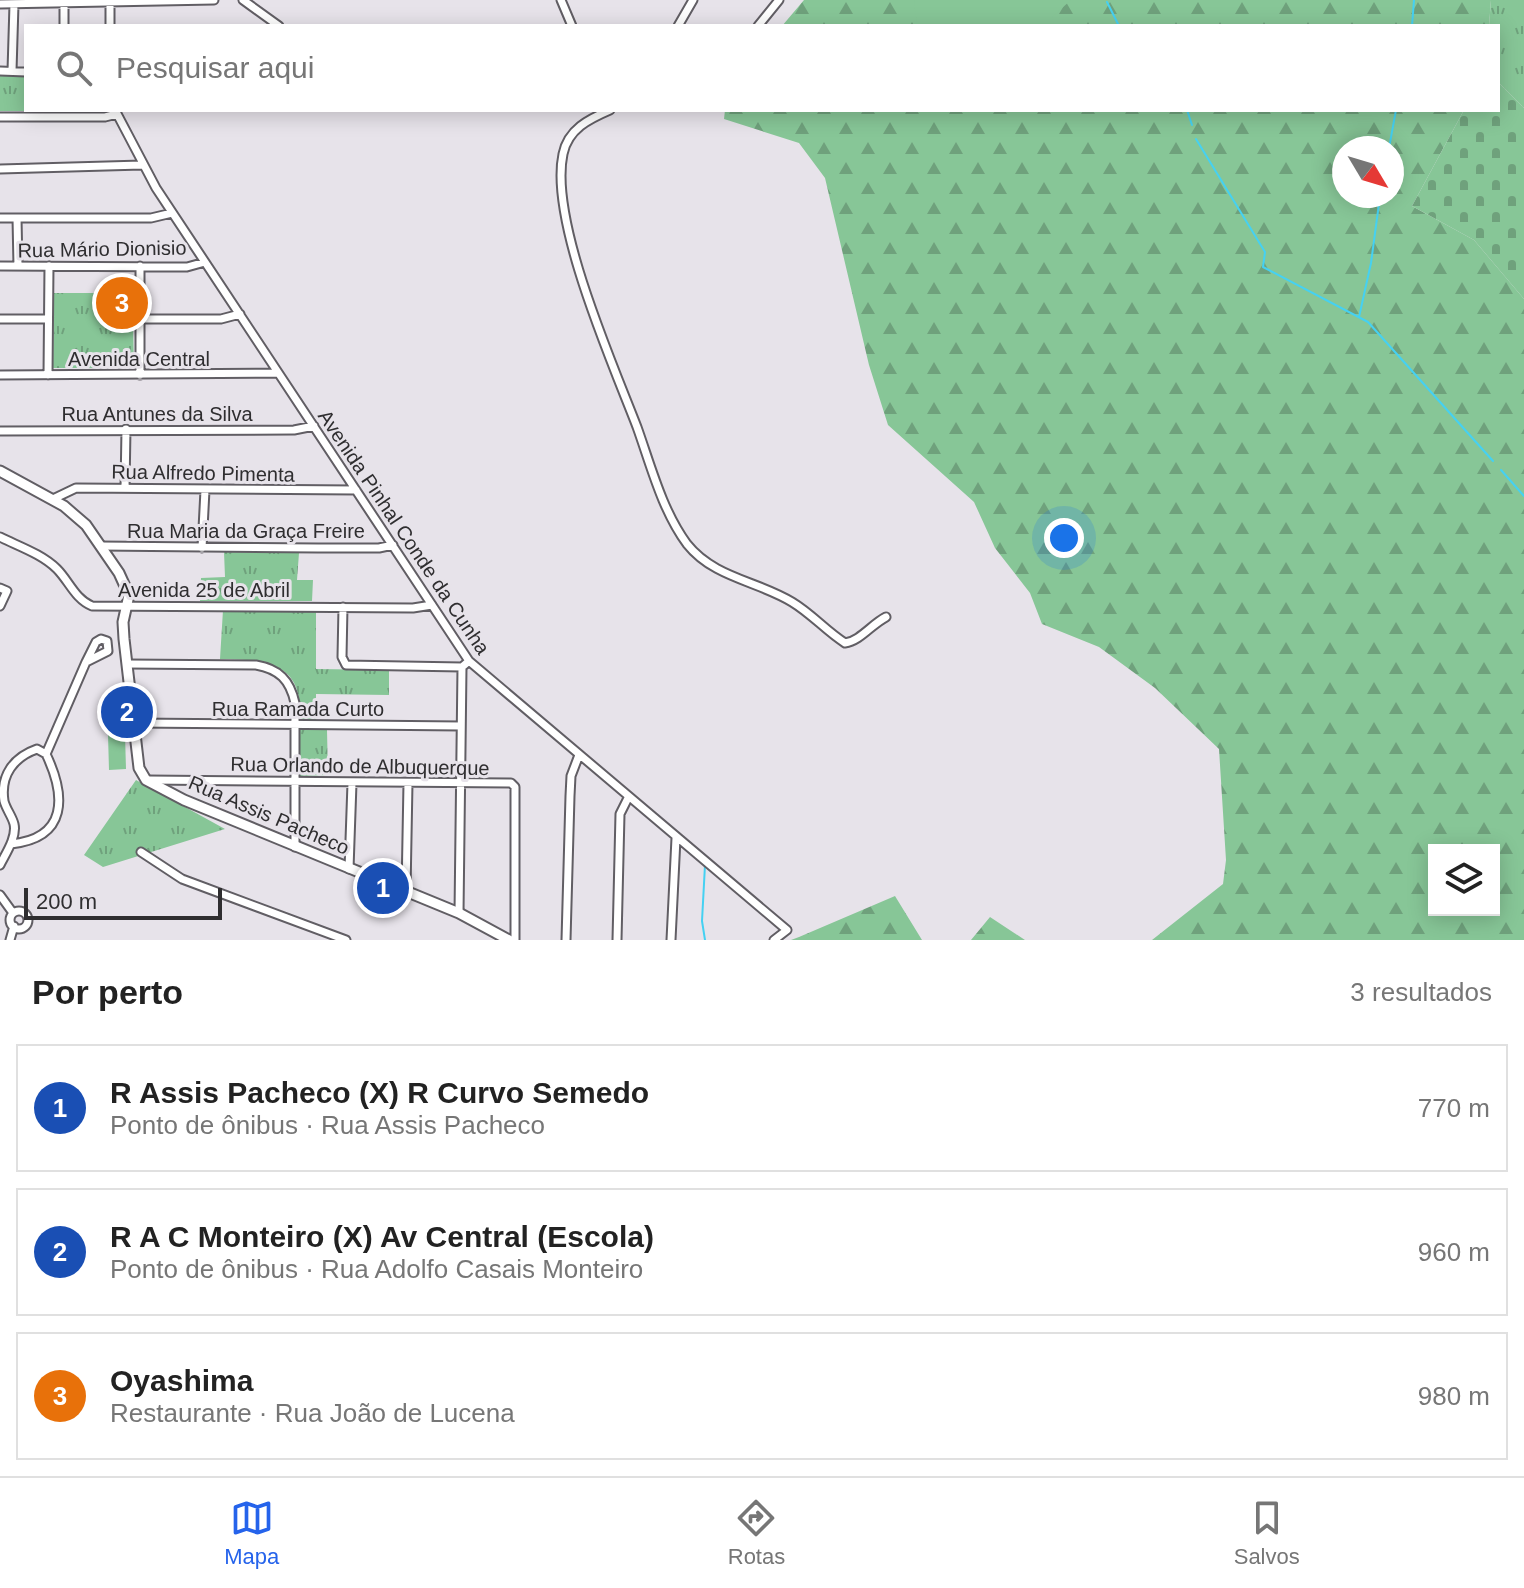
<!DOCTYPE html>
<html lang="pt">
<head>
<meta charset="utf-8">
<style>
	:root { --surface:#fff; --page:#f6f6f6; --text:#222; --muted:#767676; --line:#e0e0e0; --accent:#2563eb }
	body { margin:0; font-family:Helvetica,sans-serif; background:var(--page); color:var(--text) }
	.controls { position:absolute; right:24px; bottom:24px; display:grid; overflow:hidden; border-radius:0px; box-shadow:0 4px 20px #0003 }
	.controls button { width:72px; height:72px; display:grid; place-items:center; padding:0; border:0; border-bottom:2px solid var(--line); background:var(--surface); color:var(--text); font:40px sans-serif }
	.compass { position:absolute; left:1332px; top:136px; width:72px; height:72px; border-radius:50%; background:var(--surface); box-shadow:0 4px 20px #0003; rotate:128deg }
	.scale { position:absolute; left:24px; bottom:20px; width:198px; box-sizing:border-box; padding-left:8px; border:4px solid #2f2e30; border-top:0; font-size:22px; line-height:28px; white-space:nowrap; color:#2f2e30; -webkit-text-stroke:6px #e7e3ea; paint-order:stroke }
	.you { position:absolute; left:1064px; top:538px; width:28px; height:28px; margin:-20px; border:6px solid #fff; border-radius:50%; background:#1a73e8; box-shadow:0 0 0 12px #1a73e833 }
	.badge { display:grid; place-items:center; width:52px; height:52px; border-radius:50%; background:var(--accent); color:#fff; font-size:26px; font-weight:700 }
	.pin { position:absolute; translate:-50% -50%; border:4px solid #fff; box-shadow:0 2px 8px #0006 }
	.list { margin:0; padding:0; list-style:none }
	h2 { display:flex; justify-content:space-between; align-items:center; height:104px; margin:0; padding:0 32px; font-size:34px }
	h2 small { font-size:26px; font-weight:400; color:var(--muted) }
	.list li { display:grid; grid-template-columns:52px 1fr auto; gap:24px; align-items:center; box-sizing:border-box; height:128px; margin:0 16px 16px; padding:0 16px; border:2px solid var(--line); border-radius:0px }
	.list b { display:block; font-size:30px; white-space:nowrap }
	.list p { margin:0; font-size:26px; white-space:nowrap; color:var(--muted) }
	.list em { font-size:26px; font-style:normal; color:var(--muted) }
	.icon { flex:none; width:44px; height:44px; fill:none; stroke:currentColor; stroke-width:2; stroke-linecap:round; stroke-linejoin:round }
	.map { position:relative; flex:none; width:1524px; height:940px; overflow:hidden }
	.search { position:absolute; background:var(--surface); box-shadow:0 4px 20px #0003; left:24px; right:24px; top:24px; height:88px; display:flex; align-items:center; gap:20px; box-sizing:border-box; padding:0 28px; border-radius:0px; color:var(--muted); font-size:30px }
	.sheet { height:536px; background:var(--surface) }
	nav { display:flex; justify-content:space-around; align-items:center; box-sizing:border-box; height:112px; border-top:2px solid var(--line); background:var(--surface); font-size:22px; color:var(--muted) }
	nav a { display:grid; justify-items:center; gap:4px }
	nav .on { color:var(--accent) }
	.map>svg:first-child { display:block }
</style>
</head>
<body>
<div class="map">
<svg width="1524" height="940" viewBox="0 0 1524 940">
	<defs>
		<pattern id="grass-tufts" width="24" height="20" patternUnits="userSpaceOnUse" patternTransform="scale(2)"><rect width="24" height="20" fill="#87c697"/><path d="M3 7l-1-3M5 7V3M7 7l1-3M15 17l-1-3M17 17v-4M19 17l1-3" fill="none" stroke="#6fa17c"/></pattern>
		<pattern id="forest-firs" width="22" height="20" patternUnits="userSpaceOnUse" patternTransform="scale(2)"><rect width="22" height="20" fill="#87c697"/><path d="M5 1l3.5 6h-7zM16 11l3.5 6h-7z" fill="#6fa17c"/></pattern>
		<pattern id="cemetery-stones" width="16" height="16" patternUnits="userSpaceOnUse" patternTransform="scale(2)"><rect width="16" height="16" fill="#87c697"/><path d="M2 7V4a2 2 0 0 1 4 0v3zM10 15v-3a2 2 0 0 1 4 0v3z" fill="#6fa17c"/></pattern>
	</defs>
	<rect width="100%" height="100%" fill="#e7e3ea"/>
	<path fill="url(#grass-tufts)" d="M1491,0H1524V108L1498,82V26H1489Z
		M0,75L26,76V110L106,111H0Z
		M54,293H108V321L133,322L134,368H53Z
		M224,552L299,553L297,580H313L312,601H200L201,578L225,577Z
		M223,610L316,612V669L389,670V695L316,694V720H300C299,712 300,702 298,694C291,658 247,660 220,659Z
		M298,729L327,730L328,775L298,776Z
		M136,780L225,829L103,867L84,855Z"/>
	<path fill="url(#forest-firs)" fill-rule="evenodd" d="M804,0H1491L1489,26H782Z
		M725,110H1464L1412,206L1474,240L1524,299V940H1152L1223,884L1226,860L1219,749L1155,688L1099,647L1042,624L1030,593L995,548L974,502L888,425L869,365L825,178L799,143L724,119ZM1344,148H1392V196H1344ZM1434,850H1494V910H1434Z
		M895,896L922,940H791L799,937Z
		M990,917L1025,940H971Z"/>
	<path fill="url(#cemetery-stones)" d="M1498,82L1524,108V299L1474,240L1412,206L1464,110H1498Z"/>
	<path fill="#87c697" d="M914,0H1071L1052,17L1055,26H917Z
		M125,734L126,769L109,770L108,735Z"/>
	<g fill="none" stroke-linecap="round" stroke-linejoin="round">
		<path stroke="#45d1f2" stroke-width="2" d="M1107,2L1119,26
			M1412,26L1414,0
			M1187,110L1192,125
			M1196,139L1265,252L1263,267L1368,322L1493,461
			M1389,148L1396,110
			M1359,317L1371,263L1380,196
			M1501,470L1524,496
			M705,865L702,921L705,940"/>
		<g stroke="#615e64" stroke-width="11">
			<path id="minor" d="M110,0V26
				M243,0L279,26
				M561,0L572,26
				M0,4L214,0
				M64,26V3
				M678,26L693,0
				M758,26L779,0
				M0,71L26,72
				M12,71L14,4
				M115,110L156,188L469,661L787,930L774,940
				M610,110C589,119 568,129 563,154C549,220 612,362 637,427C651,466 662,510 687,544C714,578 758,581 792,602C812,614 826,631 845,643C860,641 872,624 886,617
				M0,117H105L117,114
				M0,169L142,165
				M0,218H151L172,213
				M17,218L18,266
				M0,266L187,267L205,262
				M140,266V375
				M0,319H48
				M140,319H221L240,314
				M0,375L278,373
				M48,375L49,266
				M0,431L294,430L314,426
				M125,488L126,429
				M53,499L76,488L356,490
				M0,537C18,546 42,554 57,569C69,581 75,599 92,606L413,608L432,605
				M100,546L318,548H379L393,545
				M202,548L205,490
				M0,588L7,591L0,606
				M343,607L342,657L346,665L462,667
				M127,664L256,665C279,669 290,680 295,703V847
				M134,723L461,726
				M148,780L511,783L515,787V940
				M11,844C68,838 66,796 46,754L86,662L108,651L107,641L101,639L96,642L86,662
				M141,852L182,879L346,940
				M0,865C6,853 17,837 14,824C12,816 6,809 4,801C0,775 14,757 37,749L46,754
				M349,869L352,783
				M406,891L408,783
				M0,895L13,913
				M10 920a9 9 0 1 1 18 0a9 9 0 1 1-18 0Z
				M459,913L462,667L469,661
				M10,940L14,926
				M566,940L570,796L571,776L579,755
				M617,940L620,814L628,798
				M671,940L676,838"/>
		</g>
		<g stroke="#615e64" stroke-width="13">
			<path id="tertiary" d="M0,471L64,506L86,525L119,573L129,595L123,622L124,639L139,768L146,780L184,800L459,913L509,940"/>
		</g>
		<use href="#minor" stroke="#fff" stroke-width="7"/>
		<use href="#tertiary" stroke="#fff" stroke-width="9"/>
	</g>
	<g text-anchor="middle" stroke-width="6" stroke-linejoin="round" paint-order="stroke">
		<g font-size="20" fill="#2f2e30" stroke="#e7e3ea">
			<text transform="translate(102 249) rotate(-1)" y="7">Rua Mário Dionisio</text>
			<text x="139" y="366">Avenida Central</text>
			<text x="157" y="421">Rua Antunes da Silva</text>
			<text transform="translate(203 473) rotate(1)" y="7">Rua Alfredo Pimenta</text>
			<text x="246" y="538">Rua Maria da Graça Freire</text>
			<text transform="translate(404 532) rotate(56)" y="7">Avenida Pinhal Conde da Cunha</text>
			<text x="204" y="597">Avenida 25 de Abril</text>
			<text x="298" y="716">Rua Ramada Curto</text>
			<text transform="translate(360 766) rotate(1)" y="7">Rua Orlando de Albuquerque</text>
			<text transform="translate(269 815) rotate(23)" y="7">Rua Assis Pacheco</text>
		</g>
	</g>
</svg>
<div class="controls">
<button><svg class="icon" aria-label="layers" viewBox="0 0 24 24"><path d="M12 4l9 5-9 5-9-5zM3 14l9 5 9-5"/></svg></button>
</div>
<svg class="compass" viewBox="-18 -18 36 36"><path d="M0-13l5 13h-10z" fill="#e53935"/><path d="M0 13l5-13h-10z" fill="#767676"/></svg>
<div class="scale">200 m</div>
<div class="you"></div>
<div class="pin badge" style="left:383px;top:888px;background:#1a4fb4">1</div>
<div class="pin badge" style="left:127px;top:712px;background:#1a4fb4">2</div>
<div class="pin badge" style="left:122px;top:303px;background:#e8710a">3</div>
<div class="search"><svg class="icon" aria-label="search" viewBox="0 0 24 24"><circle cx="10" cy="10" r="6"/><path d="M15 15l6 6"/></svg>Pesquisar aqui</div>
</div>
<section class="sheet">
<h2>Por perto<small>3 resultados</small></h2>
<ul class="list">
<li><span class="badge" style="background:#1a4fb4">1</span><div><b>R Assis Pacheco (X) R Curvo Semedo</b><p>Ponto de ônibus · Rua Assis Pacheco</p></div><em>770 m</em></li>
<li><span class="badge" style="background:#1a4fb4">2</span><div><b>R A C Monteiro (X) Av Central (Escola)</b><p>Ponto de ônibus · Rua Adolfo Casais Monteiro</p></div><em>960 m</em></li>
<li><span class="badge" style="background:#e8710a">3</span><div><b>Oyashima</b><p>Restaurante · Rua João de Lucena</p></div><em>980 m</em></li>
</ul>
</section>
<nav>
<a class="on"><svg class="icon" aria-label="map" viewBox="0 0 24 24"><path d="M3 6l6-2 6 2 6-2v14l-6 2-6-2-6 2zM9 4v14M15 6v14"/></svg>Mapa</a>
<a><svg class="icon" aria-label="directions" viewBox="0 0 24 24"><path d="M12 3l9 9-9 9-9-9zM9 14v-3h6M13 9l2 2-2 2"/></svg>Rotas</a>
<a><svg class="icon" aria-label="saved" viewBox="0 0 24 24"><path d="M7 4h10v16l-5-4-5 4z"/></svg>Salvos</a>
</nav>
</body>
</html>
